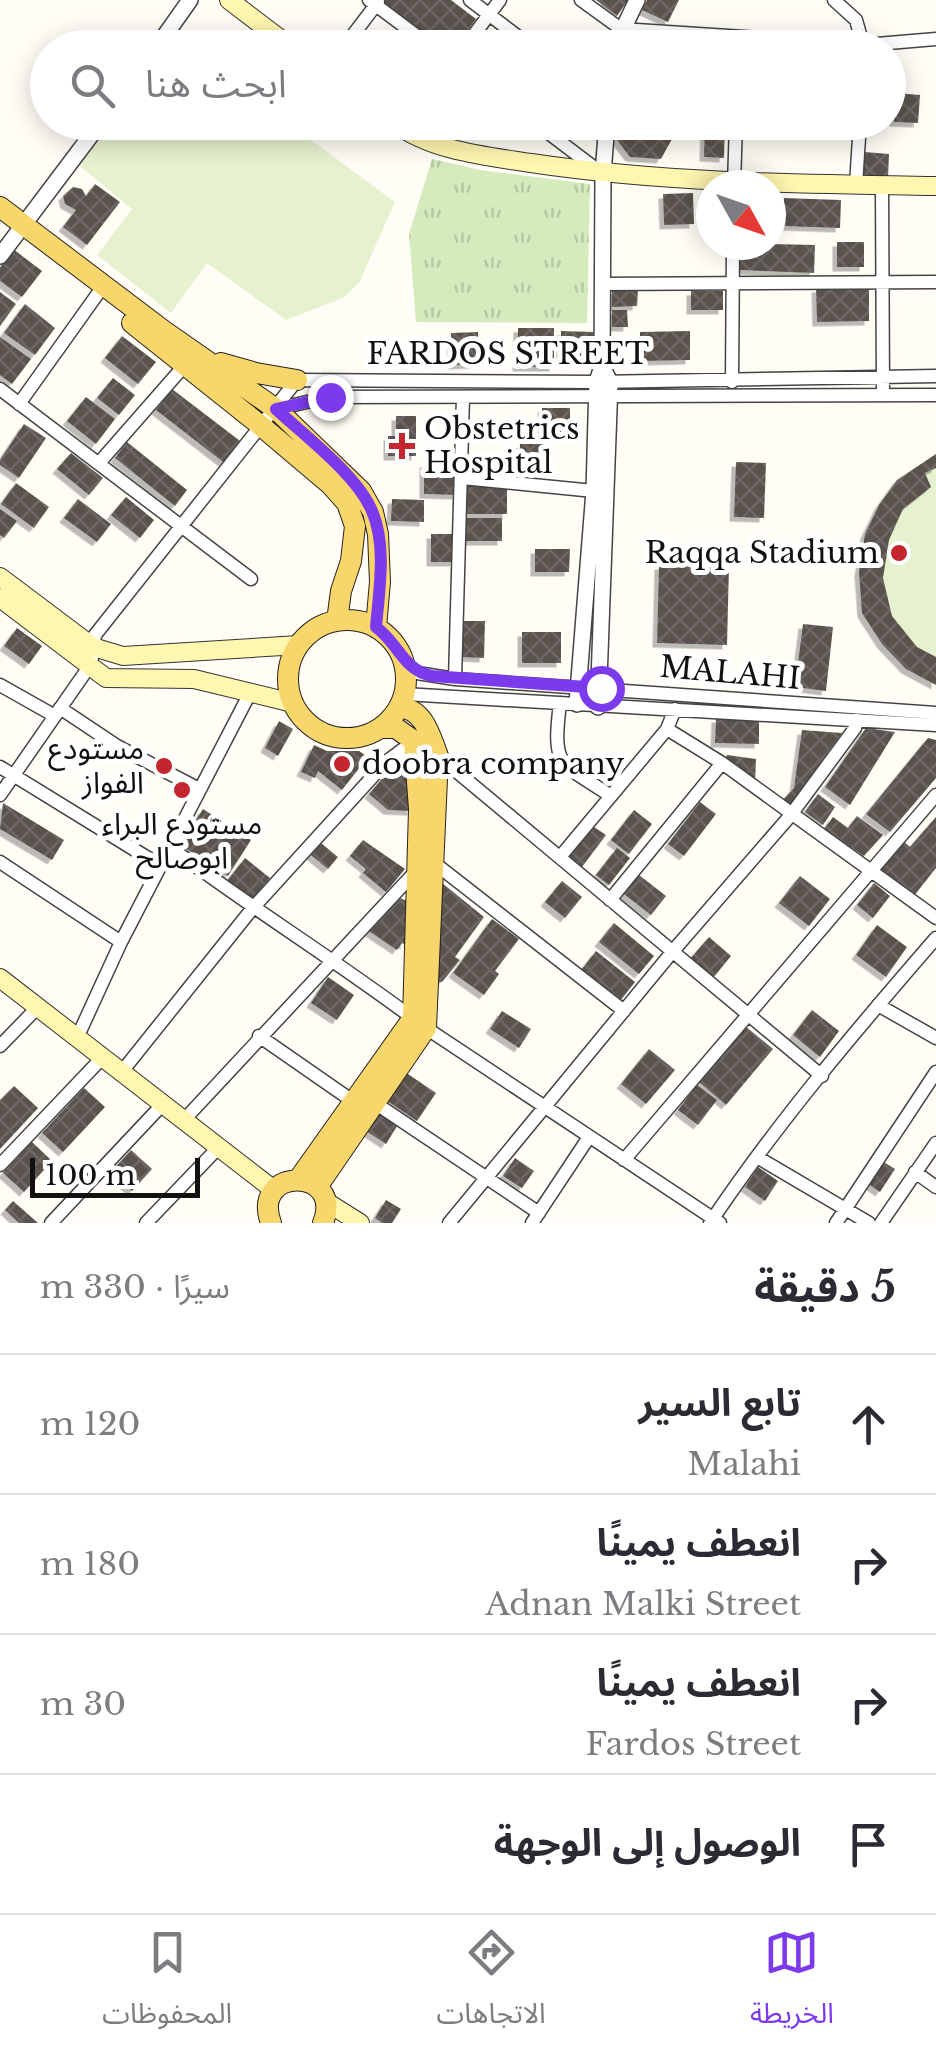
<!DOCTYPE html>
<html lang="ar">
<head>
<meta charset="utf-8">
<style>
	:root { --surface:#fff; --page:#f2f2f3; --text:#2b2b33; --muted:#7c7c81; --line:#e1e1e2; --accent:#7c3aed }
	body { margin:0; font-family:"Libre Baskerville","Noto Sans Arabic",serif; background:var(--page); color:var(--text); direction:rtl }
	.compass { position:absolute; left:696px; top:170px; width:90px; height:90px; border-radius:50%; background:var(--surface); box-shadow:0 5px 25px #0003; rotate:130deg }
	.scale { position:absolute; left:30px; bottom:25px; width:170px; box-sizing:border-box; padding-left:10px; border:5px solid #111; border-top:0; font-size:28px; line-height:35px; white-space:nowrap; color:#111; -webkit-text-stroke:8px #fff; paint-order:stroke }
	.stop { position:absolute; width:30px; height:30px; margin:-22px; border:8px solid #7c3aed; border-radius:50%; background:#fff }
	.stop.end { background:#7c3aed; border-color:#fff; box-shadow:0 2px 10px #0008 }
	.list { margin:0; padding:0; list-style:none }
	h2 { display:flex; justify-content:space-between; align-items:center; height:130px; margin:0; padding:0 40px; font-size:42px }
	h2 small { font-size:32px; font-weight:400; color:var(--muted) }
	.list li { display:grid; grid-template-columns:65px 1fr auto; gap:30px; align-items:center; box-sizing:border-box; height:140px; padding:0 40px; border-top:2px solid var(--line) }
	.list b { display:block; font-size:38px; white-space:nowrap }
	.list p { margin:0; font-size:32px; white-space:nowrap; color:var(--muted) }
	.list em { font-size:32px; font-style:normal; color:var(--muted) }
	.icon { flex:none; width:55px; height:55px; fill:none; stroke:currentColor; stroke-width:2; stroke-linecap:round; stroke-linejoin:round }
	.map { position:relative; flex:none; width:936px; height:1223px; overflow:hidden; direction:ltr }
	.search { position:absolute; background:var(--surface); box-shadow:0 5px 25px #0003; left:30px; right:30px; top:30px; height:110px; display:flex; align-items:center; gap:25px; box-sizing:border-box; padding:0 35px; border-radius:55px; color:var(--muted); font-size:38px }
	.sheet { height:690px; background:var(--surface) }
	nav { display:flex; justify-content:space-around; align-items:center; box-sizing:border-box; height:140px; border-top:2px solid var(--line); background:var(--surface); font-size:28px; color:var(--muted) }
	nav a { display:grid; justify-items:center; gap:5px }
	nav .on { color:var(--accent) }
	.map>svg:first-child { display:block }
</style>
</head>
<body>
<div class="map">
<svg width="936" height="1223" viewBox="0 0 936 1223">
	<defs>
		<pattern id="grass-tufts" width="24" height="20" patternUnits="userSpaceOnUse" patternTransform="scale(2.5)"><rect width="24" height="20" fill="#d5ebbd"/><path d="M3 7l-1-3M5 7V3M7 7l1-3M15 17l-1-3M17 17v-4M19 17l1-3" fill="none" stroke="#b6c8a1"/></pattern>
		<pattern id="building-cross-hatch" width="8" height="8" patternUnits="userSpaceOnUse" patternTransform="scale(2.5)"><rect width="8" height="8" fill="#5a524d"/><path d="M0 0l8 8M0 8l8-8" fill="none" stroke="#6d6662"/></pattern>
		<filter id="shadow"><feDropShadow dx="-4.5" dy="4.5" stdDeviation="0" flood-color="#0004"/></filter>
	</defs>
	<rect width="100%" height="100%" fill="#fffdf5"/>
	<path fill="url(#grass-tufts)" d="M432,159L480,170L590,184L587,323L416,322L409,234Z"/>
	<path fill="#e6f2cf" d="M111,122L288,123L395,202L359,283L343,298L286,320L207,263L171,313L97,255L132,209L80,166Z
		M936,454V685L906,669L882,644L862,613L859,572L879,505L897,480Z"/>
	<path fill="url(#building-cross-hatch)" filter="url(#shadow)" d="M380,0H451L476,19L455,48H440L378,2Z
		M596,0H628L617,16Z
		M647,0H679L668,22L642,10Z
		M896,93L920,95L918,123L894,122Z
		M623,122H658L672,139L661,159L630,157L617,140Z
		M705,122H725L724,158L704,157Z
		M865,152L889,154L888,178L863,176Z
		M95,184L120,202L87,245L63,227L76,210L65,204L63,196L73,187L82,189L86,196Z
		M693,193L694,224L664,225L663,194Z
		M784,198L841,200L840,228L783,226Z
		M837,242H864V267H837Z
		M771,244L815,245L814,273L739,270L740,245Z
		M13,249L42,271L22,297L0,281V268Z
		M869,287V321L817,322L816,288Z
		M612,290H638L637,306L612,307Z
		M691,291H723V310H691Z
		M0,292L16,304L0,326Z
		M25,304L55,328L35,355L4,333Z
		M612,310H627L628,327H612Z
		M518,328H554V367H517Z
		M561,331L594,332L593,363L561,362Z
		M690,331V360L640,361V332Z
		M478,332L479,364L452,365L451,333Z
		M122,336L156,362L138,384L105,358Z
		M0,337L31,359L12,384L0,375Z
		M113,378L135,395L119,415L97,398Z
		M172,389L244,444L227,465L156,410Z
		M86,397L115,419L96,444L67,421Z
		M542,408H570V433H542Z
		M396,416H416V456H388V436H396Z
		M24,424L46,438L19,478L0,465V460Z
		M127,442L187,490L175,506L115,458Z
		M520,444H546L545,474H519Z
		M71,453L103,478L89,495L57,469Z
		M936,454V468L925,473L931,487L903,509L889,540L883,578L892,616L917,647L936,657V685L906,669L882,644L862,613L859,572L865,534L879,505L897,480Z
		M736,462L766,463L764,518L734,517Z
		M424,463L457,464V495L424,494Z
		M16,483L49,507L34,528L1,504Z
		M466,485H507V514H466Z
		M126,497L154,520L140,538L111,515Z
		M78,499L111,524L97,542L64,518Z
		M392,499L424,500V522L391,521Z
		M0,509L17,521L4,538L0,535Z
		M465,518H502V541H465Z
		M431,534H456L455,562H431Z
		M535,549H570L569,572H535Z
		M659,565L729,566L727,645L657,643Z
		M461,621H485L484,658L461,657Z
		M803,624L833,627L826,691L795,687Z
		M17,628L42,646L29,664L4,646Z
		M522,632H561V663H522Z
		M716,718H759V744L715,743Z
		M279,721L293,729L278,756L265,748Z
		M866,728L895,732L850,805L825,787Z
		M802,730L842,733L789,806L781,802L794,788Z
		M928,738L936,740V778L890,832L866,814Z
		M314,745L327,751H359L368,757L342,790L318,771L315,778L301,772Z
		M727,755L756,759L755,782L725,760Z
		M403,759L408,762L412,811L388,810L369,794L397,761Z
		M818,794L835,807L823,825L805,812Z
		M700,802L716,814L684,856L668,844Z
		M3,803L64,840L52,860L0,829Z
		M203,809L251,840L228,876L180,845Z
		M634,810L652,824L629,854L611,840Z
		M857,816L883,835L864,856L824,829L833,817L848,828Z
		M936,817V868L913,897L879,870L903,841L910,847Z
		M591,825L606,835L582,867L568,856Z
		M316,839L338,857L328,869L306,851Z
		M363,840L405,869L386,892L363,873L366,869L350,856Z
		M617,848L630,858L609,885L596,875Z
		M245,858L270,878L251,901L227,881Z
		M639,875L666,896L651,915L624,894Z
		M800,876L830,899L809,926L779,903Z
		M436,878L484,917L455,957L460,960L442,982H433Z
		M562,881L582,897L565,918L545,902Z
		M874,883L890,896L873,918L857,905Z
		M400,898L407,901L405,945L402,943L397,950L367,930Z
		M492,919L519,939L495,971L499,974L484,995L453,973Z
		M614,923L654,956L639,974L599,942Z
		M877,925L907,947L886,977L856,955Z
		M709,937L731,956L713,978L690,959Z
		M596,951L635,982L621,1000L582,969Z
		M328,977L354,995L337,1020L311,1003Z
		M812,1010L839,1031L820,1057L793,1035Z
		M502,1011L531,1029L519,1048L490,1029Z
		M745,1026L773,1049L726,1105L699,1082Z
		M649,1049L675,1070L646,1104L621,1084Z
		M405,1072L436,1093L417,1121L386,1100Z
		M697,1085L717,1100L698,1125L678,1110Z
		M14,1086L38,1108L0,1149V1100Z
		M84,1088L105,1107L63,1152L42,1133Z
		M379,1111L399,1123L386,1144L366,1131Z
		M32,1142L52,1161L24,1192L3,1173Z
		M131,1150L152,1169L132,1191L111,1172Z
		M515,1158L534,1171L522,1188L503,1176Z
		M882,1161L895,1169L880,1192L867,1183Z
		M758,1167L778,1181L765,1201L745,1187Z
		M386,1200L401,1209L392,1223H382L375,1218Z
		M13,1201L38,1223H19L5,1210Z"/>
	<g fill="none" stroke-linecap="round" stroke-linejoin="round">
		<g stroke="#444" stroke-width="15">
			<path id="minor" d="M369,0L433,48
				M470,0L533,48
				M581,0L621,29L865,45L936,39
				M834,0L856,20L864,48
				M343,48L378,2
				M464,48L500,0
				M534,122L600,172
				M734,185L736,122
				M856,185L860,122
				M882,185L883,395
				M602,284L936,282
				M732,382L733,245
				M0,389L251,579
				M19,404L104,285
				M276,409L329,397L936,395
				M99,463L184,366
				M462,478L594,491
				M404,662L417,673L455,679L936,713
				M455,679L463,397
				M0,685L55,716
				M404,694L936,725
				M560,703C552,769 559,761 611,796
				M60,708L117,746L199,789
				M667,729L722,763L936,918
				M438,756L822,1076
				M0,767L161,866
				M0,795L91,664L95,635L297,380L597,382L936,376
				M171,848C254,910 343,965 426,1028L720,1223
				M560,857L667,729L675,709
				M0,862L121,942
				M433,862L624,1011
				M610,900L722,763
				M878,1005L936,1038
				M259,1036L354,1102
				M77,1038L121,942L250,693
				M0,1046L38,1007
				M120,1074L252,909L386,762L414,741
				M375,1103L539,1213
				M183,1121L416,871
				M757,1157L869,1223
				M624,1160L936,795
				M0,1165L102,1058
				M915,1172L936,1187
				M51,1223L162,1105
				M146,1223L218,1148
				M449,1223L673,951L790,816L855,728L857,720
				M532,1223L589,1137
				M710,1223C777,1123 857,1029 936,938
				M836,1223L936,1072
				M881,1223L936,1143"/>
		</g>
		<g stroke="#444" stroke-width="18">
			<path id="tertiary" d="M156,48L190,0
				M614,48L637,0
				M0,256L101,122
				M577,704L594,491L597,382L602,366L603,174L607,122
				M598,707L610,382L602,366"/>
		</g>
		<g stroke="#333" stroke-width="20">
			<path id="secondary" d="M229,0L292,48
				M393,122C431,151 486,156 531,163C665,183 801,184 936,186
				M0,577L93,647L123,656L299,645
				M0,598L106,678L194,679L293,703
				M0,978L274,1190
				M325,1201L360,1223"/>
		</g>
		<g stroke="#222" stroke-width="22">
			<path id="primary" d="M0,207L164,331L276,409L361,491L373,512L378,534L380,582L376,627
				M132,323L260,425L330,484L347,503L355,526L351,561L341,591L337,621
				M221,363L256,373L297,380
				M288 679a59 59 0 1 1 118 0a59 59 0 1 1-118 0Z
				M298,1180L413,1018L419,809L414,741L396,728H381
				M317,1187L426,1028L438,756C430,735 424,709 399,707
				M271,1223C250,1166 345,1167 323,1223"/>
		</g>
		<use href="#minor" stroke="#fff" stroke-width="12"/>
		<use href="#tertiary" stroke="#fff" stroke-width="15"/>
		<use href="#secondary" stroke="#fff6b0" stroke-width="18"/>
		<use href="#primary" stroke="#f9d66b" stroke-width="20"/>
	</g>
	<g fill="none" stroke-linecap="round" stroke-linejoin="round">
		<path stroke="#7c3aed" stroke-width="12" d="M330,397L276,409C305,436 357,475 372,511C387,545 379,591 376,627C399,644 403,670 432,676L601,688"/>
	</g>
	<g fill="#c4262e" stroke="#fff" stroke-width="4">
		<path d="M397 431h10v10h10v10h-10v10h-10v-10h-10v-10h10z"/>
		<circle cx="899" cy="553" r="10"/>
		<circle cx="342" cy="764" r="10"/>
		<circle cx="164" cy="766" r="10"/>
		<circle cx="182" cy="790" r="10"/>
	</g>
	<g text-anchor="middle" stroke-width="10" stroke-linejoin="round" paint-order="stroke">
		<g font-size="30" fill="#111" stroke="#fff">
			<text x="508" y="364">FARDOS STREET</text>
			<text transform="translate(730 673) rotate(5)" y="10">MALAHI</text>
		</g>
		<g font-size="30" fill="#111" stroke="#fff" text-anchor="start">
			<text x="424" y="439">Obstetrics<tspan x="424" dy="34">Hospital</tspan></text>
			<text x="879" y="563" text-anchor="end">Raqqa Stadium</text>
			<text x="144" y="759" text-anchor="end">مستودع<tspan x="144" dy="34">الفواز</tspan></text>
			<text x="362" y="774">doobra company</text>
			<text x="182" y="834" text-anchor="middle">مستودع البراء<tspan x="182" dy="34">ابوصالح</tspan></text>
		</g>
	</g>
</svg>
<svg class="compass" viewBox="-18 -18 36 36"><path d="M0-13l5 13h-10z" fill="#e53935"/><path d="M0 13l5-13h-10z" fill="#7c7c81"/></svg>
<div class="scale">100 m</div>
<div class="stop" style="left:601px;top:688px"></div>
<div class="stop end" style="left:330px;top:397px"></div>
<div class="search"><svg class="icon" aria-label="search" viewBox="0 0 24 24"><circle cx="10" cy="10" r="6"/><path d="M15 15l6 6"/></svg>ابحث هنا</div>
</div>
<section class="sheet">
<h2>5 دقيقة<small>سيرًا · 330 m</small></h2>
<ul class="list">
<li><svg class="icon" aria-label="ahead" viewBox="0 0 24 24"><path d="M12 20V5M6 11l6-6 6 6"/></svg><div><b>تابع السير</b><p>Malahi</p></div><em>120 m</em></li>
<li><svg class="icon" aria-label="right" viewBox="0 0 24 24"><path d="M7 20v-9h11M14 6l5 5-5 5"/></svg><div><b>انعطف يمينًا</b><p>Adnan Malki Street</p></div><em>180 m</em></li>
<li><svg class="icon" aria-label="right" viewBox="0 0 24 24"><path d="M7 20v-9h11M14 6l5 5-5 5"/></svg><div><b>انعطف يمينًا</b><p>Fardos Street</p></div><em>30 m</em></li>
<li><svg class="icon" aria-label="arrive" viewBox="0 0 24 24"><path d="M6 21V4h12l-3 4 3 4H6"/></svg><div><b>الوصول إلى الوجهة</b></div></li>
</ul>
</section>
<nav>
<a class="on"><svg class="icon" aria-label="map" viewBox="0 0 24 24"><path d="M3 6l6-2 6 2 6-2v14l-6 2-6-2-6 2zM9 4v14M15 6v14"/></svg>الخريطة</a>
<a><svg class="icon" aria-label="directions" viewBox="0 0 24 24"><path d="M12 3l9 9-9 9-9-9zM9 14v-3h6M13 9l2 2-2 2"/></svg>الاتجاهات</a>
<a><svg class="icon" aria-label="saved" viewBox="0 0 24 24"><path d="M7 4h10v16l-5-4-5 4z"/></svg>المحفوظات</a>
</nav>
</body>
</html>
